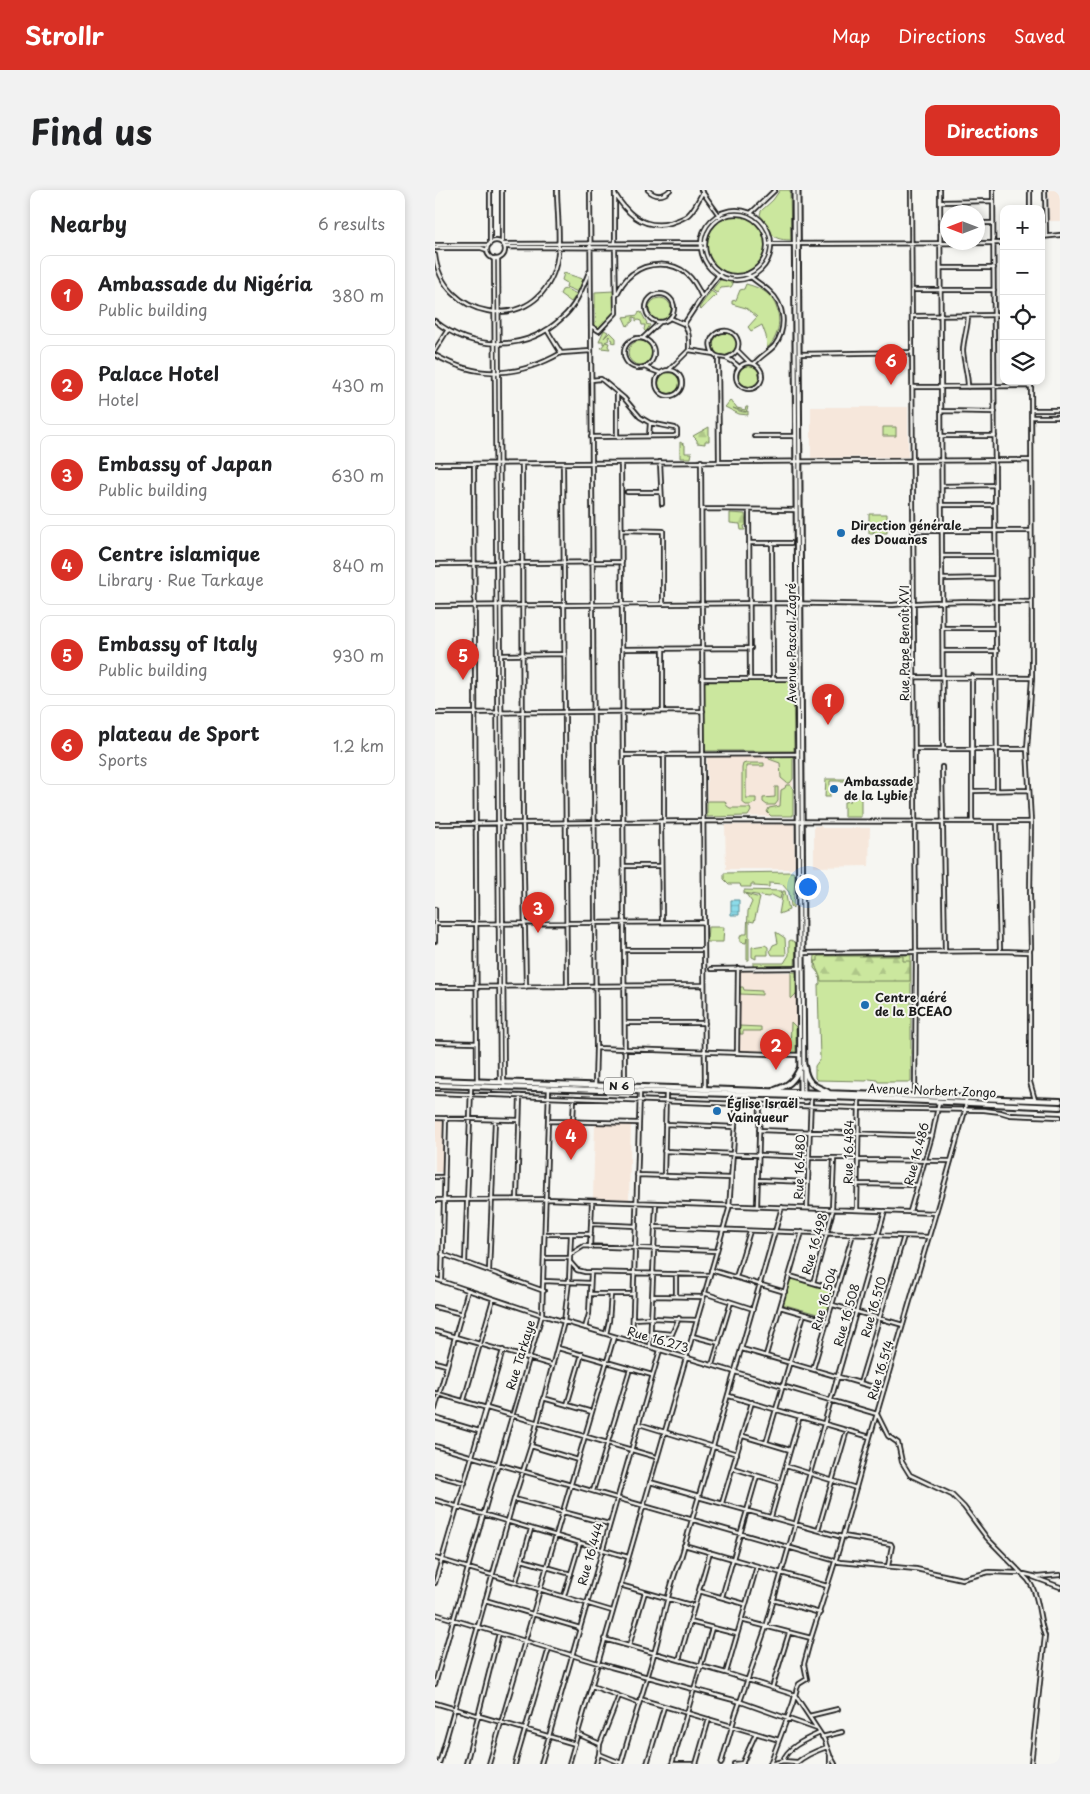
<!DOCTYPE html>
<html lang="en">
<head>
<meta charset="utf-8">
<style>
	:root { --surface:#fff; --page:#f2f2f2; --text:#202124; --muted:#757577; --line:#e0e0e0; --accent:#d93025 }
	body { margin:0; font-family:"Playpen Sans",sans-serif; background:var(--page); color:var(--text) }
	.controls { position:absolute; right:15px; top:15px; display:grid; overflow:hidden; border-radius:10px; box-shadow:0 2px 8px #0003 }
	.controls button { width:45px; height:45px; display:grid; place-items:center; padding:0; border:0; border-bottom:1px solid var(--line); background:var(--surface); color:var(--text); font:25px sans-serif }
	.compass { position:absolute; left:505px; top:15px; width:45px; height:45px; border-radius:50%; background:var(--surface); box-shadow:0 2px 8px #0003; rotate:270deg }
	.you { position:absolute; left:372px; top:696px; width:18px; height:18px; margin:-12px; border:4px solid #fff; border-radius:50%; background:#1a73e8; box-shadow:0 0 0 8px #1a73e833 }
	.badge { display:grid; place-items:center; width:32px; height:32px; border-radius:50%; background:var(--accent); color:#fff; font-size:16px; font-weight:700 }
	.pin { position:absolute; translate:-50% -41px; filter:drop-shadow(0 1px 2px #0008) }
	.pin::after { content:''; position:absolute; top:26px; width:18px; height:15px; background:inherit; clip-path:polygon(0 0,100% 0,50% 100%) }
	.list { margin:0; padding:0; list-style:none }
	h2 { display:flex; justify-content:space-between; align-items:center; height:65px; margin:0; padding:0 20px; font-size:21px }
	h2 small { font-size:16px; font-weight:400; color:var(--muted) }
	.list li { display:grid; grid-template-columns:32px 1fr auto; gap:15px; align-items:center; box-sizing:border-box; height:80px; margin:0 10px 10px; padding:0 10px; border:1px solid var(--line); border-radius:10px }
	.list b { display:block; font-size:19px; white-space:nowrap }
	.list p { margin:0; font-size:16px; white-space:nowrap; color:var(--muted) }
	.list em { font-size:16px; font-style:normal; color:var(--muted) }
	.icon { flex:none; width:28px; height:28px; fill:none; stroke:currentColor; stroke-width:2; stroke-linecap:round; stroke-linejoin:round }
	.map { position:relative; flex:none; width:625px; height:1574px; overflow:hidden; border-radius:10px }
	header { display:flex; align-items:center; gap:30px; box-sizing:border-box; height:70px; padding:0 25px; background:var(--accent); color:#fff }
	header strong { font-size:24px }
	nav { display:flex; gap:28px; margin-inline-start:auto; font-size:18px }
	.intro { display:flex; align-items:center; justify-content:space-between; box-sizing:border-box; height:120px; padding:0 30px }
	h1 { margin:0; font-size:35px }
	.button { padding:12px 22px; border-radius:10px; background:var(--accent); color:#fff; font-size:18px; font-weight:700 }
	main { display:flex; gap:30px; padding:0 30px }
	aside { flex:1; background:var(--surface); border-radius:10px; box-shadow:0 2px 8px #0003 }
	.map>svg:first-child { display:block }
</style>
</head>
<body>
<header>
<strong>Strollr</strong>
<nav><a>Map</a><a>Directions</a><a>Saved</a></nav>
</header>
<div class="intro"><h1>Find us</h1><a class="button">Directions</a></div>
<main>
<aside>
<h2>Nearby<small>6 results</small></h2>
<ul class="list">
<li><span class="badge">1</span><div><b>Ambassade du Nigéria</b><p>Public building</p></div><em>380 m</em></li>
<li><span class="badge">2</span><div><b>Palace Hotel</b><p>Hotel</p></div><em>430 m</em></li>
<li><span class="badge">3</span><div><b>Embassy of Japan</b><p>Public building</p></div><em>630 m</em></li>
<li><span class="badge">4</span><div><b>Centre islamique</b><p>Library · Rue Tarkaye</p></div><em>840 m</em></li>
<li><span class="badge">5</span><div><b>Embassy of Italy</b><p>Public building</p></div><em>930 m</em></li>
<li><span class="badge">6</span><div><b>plateau de Sport</b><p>Sports</p></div><em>1.2 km</em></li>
</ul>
</aside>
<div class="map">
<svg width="625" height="1574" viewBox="0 0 625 1574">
	<defs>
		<pattern id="forest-firs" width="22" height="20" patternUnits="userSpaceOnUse" patternTransform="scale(1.25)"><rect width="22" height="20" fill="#cbe79e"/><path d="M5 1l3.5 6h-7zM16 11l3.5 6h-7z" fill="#aec688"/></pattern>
		<pattern id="water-rules" width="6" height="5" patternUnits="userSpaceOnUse" patternTransform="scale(1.25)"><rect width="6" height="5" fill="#8cdbe9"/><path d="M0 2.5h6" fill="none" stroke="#78bbc7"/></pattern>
	</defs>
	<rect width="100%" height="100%" fill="#f6f6f2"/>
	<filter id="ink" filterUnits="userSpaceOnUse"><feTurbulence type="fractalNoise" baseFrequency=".02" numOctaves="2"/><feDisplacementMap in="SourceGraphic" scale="10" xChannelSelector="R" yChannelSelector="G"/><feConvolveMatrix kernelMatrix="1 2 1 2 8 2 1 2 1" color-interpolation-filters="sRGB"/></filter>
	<g filter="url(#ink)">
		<path fill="#f6e7db" d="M614,0H625V31H614Z
			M376,217H473V267L376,268Z
			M358,566V626L272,627V567Z
			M359,634L360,679H291L290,635Z
			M379,636H386L387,638H435L434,676L379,677Z
			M305,781L361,782L368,786L361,804V863L304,861Z
			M0,930H9L8,982H0Z
			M160,934L196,935L194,1009L158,1008Z"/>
		<path fill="#cbe79e" stroke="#74825d" d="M345,0H355L356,50C332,50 339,41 325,25L326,21L338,10Z
			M272 55a29 29 0 1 1 58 0a29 29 0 1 1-58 0Z
			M129,83L148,89L143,102L131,97L132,93L127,90Z
			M285,90L297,91L298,94L296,97L286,98L282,103L277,100Z
			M311,94C319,96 327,99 333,104C348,119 347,145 332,158L331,146L327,135L316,141L313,137L322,127L311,118L297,114V111L301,110L305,100L309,99Z
			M131,99L142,104L136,112L125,104L127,100Z
			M179,101V123L164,138L160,136V102Z
			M276,101L282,105L280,107L277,108L266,120L264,118Z
			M214 119a11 11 0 1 1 22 0a11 11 0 1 1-22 0Z
			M206,122L212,133L211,134L215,135L211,142L209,140L210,135H207L206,131L203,130L201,131V128L198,127V131L192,136L188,127L203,125V123Z
			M169,140L173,142L169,148L175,142L181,148V153L177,152L178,150L176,149L174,146L173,147L174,150L170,152L174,153L173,156L175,159L166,158L170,153L168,154V151H164Z
			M278 155a12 12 0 1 1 24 0a12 12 0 1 1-24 0Z
			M193 163a12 12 0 1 1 24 0a12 12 0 1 1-24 0Z
			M303 186a11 11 0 1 1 22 0a11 11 0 1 1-22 0Z
			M223 193a11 11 0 1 1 22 0a11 11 0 1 1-22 0Z
			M295,211L300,215L302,218L310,220L311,217H313L311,222L298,218C302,220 309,224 313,221V225L304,224L290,217Z
			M448,237H461V246H448Z
			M434,324H452V333H434Z
			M434,335H452V343H439V336L438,343H434Z
			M358,491L359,561H270L269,492Z
			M358,566V589L355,593H352L346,588L345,573L334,569V567Z
			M311,573H329V576H311V608H321V612L316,615H311L307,612V578L308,574Z
			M391,589H415V593L411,591H395V607H390Z
			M351,595H355L358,599V626H336L332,622L334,618L345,616L346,600L350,598Z
			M340,597H343V611L340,615H332L328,612V608L340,607Z
			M419,607H426V627H409V612L415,611Z
			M272,611H290L292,616L295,618H315L316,621L313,626L272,627Z
			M358,682L360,685L358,718L356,716L354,702L347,694L334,693V697L319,696V694H316V697H306L305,694H294L289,689V683Z
			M309,700L347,701L345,709L337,705L333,707L309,703Z
			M348,701H350L354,720L344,724Z
			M311,704L325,708L319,732L314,731V770H312V748L311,753L305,752V747L307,744H312L313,721L317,712Z
			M273,737H289L288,752H272Z
			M341,742L350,748L351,765H337L335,761L338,755L343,753Z
			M356,750L361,753L360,778L318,777V773H349L354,765V751Z
			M330,755L333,757V765H321V769L317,767V757Z
			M380,765H476V892H443L442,890L434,889L431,891L382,890L380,888V876L385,869L383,795L385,794L384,784L379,778Z
			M356,782H361L368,786L361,804L356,809Z
			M305,797H308L309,800L327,801V805L305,804Z
			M356,832L361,837V863L355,862Z
			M304,836L326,837V841H308V844H305Z
			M355,1088L400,1101L393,1127L347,1114Z"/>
		<path fill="url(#forest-firs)" stroke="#74825d" d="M274,237V251H270V254L262,253V250L258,246Z
			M245,252L250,255V263H257L256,268H245Z
			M295,323L310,324L311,335L309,336L310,340H306L305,334L295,333Z
			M383,766H468V771H475V791H386C385,783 380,779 380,771H383Z"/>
		<path fill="url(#water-rules)" stroke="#5f8f97" d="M296,710H304V725H296Z"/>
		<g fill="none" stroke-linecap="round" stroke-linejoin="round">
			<g stroke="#1c1c1c" stroke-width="6">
				<path id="street" d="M55,0V53
					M67,0V53
					M155,0L161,858L160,895
					M213,0C220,7 228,7 235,0
					M266,0L286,28
					M476,0L481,762L480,906
					M505,0L508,559
					M558,0L562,600
					M595,0V19
					M610,0L611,45
					M180,4C192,24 209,40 235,33C241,31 248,29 253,25C260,19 263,10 268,2
					M505,12L558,11
					M266 55a35 35 0 1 1 70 0a35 35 0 1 1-70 0Z
					M316,23L340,0
					M270 55a31 31 0 1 1 62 0a31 31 0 1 1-62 0Z
					M542,33H558
					M505,34H512
					M606,47L625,45
					M52 60a9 9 0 1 1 18 0a9 9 0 1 1-18 0Z
					M180,53V0
					M68,54L270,53
					M332,54L569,53
					M0,55H54
					M70,57L270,58
					M0,58H46L52,60
					M0,65C7,128 94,145 118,84C128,60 122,25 122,0
					M59,68L65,892
					M63,69L69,897
					M506,78H559
					M313,84C319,91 328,95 334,101C350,115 352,138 340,155C334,162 325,166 319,174
					M477,100H559
					M211 118a14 14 0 1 1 28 0a14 14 0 1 1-28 0Z
					M181,106C185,98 189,90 197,84C212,72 237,71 252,84C259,90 263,98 267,107
					M533,125C533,138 528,150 528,161C529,174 533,184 533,197
					M477,126L569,125
					M0,131C37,161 91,162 127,128C141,116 147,99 154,82
					M249,134L267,107L286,82
					M156,136L164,141L181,123L180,58
					M112,140L126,163L156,161
					M189 163a15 15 0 1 1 30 0a15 15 0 1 1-30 0Z
					M208,148L225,132
					M0,160L12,141
					M254,160L279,164
					M302,160L315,173
					M364,164L477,162
					M0,165C43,190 84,187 126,163
					M283,167L284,271
					M291,168C299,166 305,159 303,151C298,133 271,141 276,158C278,167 284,167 291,168C296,170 301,174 304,177
					M301 186a13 13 0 1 1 26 0a13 13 0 1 1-26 0Z
					M209,177L225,183
					M234,180L254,160C254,151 255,142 249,134L235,128
					M221 193a13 13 0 1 1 26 0a13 13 0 1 1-26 0Z
					M156,190L166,189L189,208L205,227L215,233L214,246
					M596,191L597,488L592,559L596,632L595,705L596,758L594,762H595V892L600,910
					M478,197L596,196
					M182,202V247
					M597,220H625
					M506,221L560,222
					M596,227H625
					M319,246H360
					M506,246H560
					M156,247L239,246L242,245V240L240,238L215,233
					M266,271L270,900
					M225,272L227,314
					M186,273L190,901
					M0,274L596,270
					M39,274L42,892
					M87,274L88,634L91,797
					M128,274L132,797
					M507,296L560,295
					M192,302H226
					M507,315H560
					M267,319L361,320
					M314,320L315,489
					M187,340L228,341V413
					M479,341H596
					M314,353H356
					M337,353L338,489
					M507,366H560
					M0,374L187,372
					M507,389L561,388
					M0,416L337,413L458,415C504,410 550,411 596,412
					M507,438H561
					M228,458V521
					M188,459L316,458
					M508,461H562
					M66,465L130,464
					M537,486V631
					M479,487L597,488
					M267,489H366
					M0,523L268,521
					M480,559H592
					M188,565L363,564
					M507,577L510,762
					M538,601L594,600
					M226,632L227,732
					M229,632V564
					M562,632L565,761
					M0,634L268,631L596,632
					M189,676H226
					M0,719V751
					M0,734L269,732
					M190,760H269
					M368,763L565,761L594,762
					M276,779L368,778
					M0,797L268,795
					M190,833H270
					M0,852L42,853
					M161,858L365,865
					M302,863L303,778
					M0,903L423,918L549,920L565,922L575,925L625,927
					M0,928L83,930
					M113,931L204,933
					M138,932L139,908
					M230,934L300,937
					M324,940L497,946
					M229,961L374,967
					M374,968H423
					M423,970L516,971
					M202,985L296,988
					M229,986L231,902
					M0,987H10
					M323,990L373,992
					M423,994L483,995
					M82,1009L85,906
					M0,1010L111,1009L501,1023
					M322,1016L325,915
					M372,1018L376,907
					M397,1019L399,968
					M422,1020L424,909
					M475,1021L497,946L504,912
					M156,1034L201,1036
					M220,1037L494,1047
					M110,1044H156
					M155,1057L157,1012
					M7,1064L109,1101
					M136,1064L149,1056L282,1061
					M110,1068H135
					M135,1072L142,1080L150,1082L275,1085
					M30,1073L36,897
					M276,1080L350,1102
					M54,1081L60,930
					M355,1086L402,1100
					M301,1087L315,1041
					M0,1089L107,1125L442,1224L453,1246L463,1253L467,1272L475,1285L517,1305L529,1317L552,1348L593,1390C605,1406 603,1428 610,1446L596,1574
					M7,1091L11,928
					M109,1091L155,1093
					M378,1093L398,1020
					M269,1103L318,1119
					M155,1104H198
					M218,1106L268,1107
					M241,1106V1084
					M398,1115L468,1135
					M0,1117L27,1124
					M345,1117L393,1131
					M198,1129L217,1128L261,1130
					M150,1138L154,1124L156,1083
					M0,1141L117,1175
					M216,1142L237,1144L244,1128
					M171,1144L174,1131L176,1104
					M257,1146L284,1153
					M197,1152L205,902
					M215,1157L221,1013
					M123,1158L217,1185
					M307,1159L449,1200
					M331,1165L367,1042
					M0,1172L11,1175
					M277,1175L296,1112
					M378,1179L418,1044
					M425,1193L469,1046
					M0,1203L221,1267
					M294,1206L435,1247
					M108,1208L157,1222
					M29,1210L58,1109
					M132,1215L147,1164
					M0,1219L33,1100
					M0,1228L44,1241
					M204,1234L302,1264
					M308,1246L355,1260
					M331,1253L369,1124
					M0,1256L405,1372L481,1379L527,1389L554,1382L585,1383L602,1387L625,1385
					M96,1256L143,1270
					M351,1276L421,1298
					M298,1278L346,1293
					M0,1285L30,1293
					M215,1292L264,1306
					M158,1301L195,1179
					M263,1307L407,1347
					M79,1309L174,1334
					M0,1310L193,1367
					M287,1313L317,1212
					M336,1327L365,1226
					M383,1340L412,1240
					M408,1346L456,1354L457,1356L453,1376
					M249,1355L392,1396
					M0,1368L177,1421
					M87,1370L136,1384
					M598,1387L625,1397
					M81,1392L96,1339
					M0,1393L68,1160
					M185,1395L259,1416
					M264,1401L310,1414
					M129,1406L145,1353
					M287,1407L322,1286
					M50,1410L145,1438
					M338,1410L385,1423
					M0,1424L176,1477L306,1512L382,1539
					M306,1430L376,1448
					M255,1432L302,1444
					M169,1449L291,1483L360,1505L389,1549L395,1565V1574
					M194,1456L210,1402
					M244,1470L275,1362
					M291,1483L322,1376
					M0,1494L55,1301L107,1125L114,898
					M157,1496L203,1513
					M337,1498L354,1443
					M205,1509L344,1550
					M0,1513L140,1554
					M374,1526L403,1519
					M143,1544L165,1554
					M387,1547L407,1542
					M164,1564L186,1573
					M396,1567L400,1574
					M348,1571C352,1557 372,1549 385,1543
					M362,1572L348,1571L335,1574L358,1513L362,1498L364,1494L372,1489L369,1474L376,1448L404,1359L435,1247L512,985L530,921L531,908
					M4,1574L79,1309L96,1256L129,1132L134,1091L136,1044
					M31,1574L64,1443
					M54,1574L179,1147
					M80,1574L114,1458
					M106,1574L225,1160
					M134,1574L294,1019L302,905
					M161,1574L164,1564L165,1554L184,1506
					M186,1574C196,1537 209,1501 219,1464C228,1432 233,1397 246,1368L347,1017
					M212,1574L229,1517
					M237,1574L277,1438
					M237,1574H261
					M261,1574L274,1529
					M286,1574L301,1523L331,1437L450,1021
					M299,1574L308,1573
					M307,1574L321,1543
					M360,1574C369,1566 380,1561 392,1557"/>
			</g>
			<g stroke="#1c1c1c" stroke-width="7">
				<path id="secondary" d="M359,0L365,904
					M363,0L369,907"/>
			</g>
			<g stroke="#1c1c1c" stroke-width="8">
				<path id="primary" d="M369,876C372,894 378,895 393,902
					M0,890L625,911
					M0,895L424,908L625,917
					M340,900C353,896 359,891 365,878"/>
			</g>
			<use href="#street" stroke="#f6f6f2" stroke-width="2.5"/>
			<use href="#secondary" stroke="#f6f6f2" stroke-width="3"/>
			<use href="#primary" stroke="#f6f6f2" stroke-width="4"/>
		</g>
	</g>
	<g fill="#1f6fb2" stroke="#f6f6f2" stroke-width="2">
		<circle cx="406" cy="343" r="5"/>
		<circle cx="399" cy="599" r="5"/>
		<circle cx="430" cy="815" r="5"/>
		<circle cx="282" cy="921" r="5"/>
	</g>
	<g text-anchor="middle" stroke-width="4" stroke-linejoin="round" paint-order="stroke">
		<rect fill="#f6f6f2" stroke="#5d5d5c" stroke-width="1" x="169" y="887.5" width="30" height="17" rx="4"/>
		<g font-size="11" font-weight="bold" fill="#1c1c1c">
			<text x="184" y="900">N 6</text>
		</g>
		<g font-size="12" font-weight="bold" fill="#1c1c1c" stroke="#f6f6f2" text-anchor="start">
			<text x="416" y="340">Direction générale<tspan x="416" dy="14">des Douanes</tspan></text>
			<text x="409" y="596">Ambassade<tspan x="409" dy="14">de la Lybie</tspan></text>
			<text x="440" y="812">Centre aéré<tspan x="440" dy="14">de la BCEAO</tspan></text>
			<text x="292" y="918">Église Israël<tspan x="292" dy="14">Vainqueur</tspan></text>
		</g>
		<g font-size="12" fill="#1c1c1c" stroke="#f6f6f2">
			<text transform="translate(357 453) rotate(-90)" y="4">Avenue Pascal Zagré</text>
			<text transform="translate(470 453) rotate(-90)" y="4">Rue Pape Benoît XVI</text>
			<text transform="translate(497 901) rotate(2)" y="4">Avenue Norbert Zongo</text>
			<text transform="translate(414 962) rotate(-89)" y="4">Rue 16.484</text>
			<text transform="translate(482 964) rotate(-75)" y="4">Rue 16.486</text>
			<text transform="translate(365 977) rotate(-88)" y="4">Rue 16.480</text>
			<text transform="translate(380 1054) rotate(-74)" y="4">Rue 16.498</text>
			<text transform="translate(390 1109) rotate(-74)" y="4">Rue 16.504</text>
			<text transform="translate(439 1117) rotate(-74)" y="4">Rue 16.510</text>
			<text transform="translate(412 1125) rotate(-74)" y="4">Rue 16.508</text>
			<text transform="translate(223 1150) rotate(16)" y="4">Rue 16.273</text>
			<text transform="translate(86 1165) rotate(-73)" y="4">Rue Tarkaye</text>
			<text transform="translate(446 1180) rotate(-73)" y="4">Rue 16.514</text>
			<text transform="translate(156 1364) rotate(-74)" y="4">Rue 16.444</text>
		</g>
	</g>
</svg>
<div class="controls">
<button>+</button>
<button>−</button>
<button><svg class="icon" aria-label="locate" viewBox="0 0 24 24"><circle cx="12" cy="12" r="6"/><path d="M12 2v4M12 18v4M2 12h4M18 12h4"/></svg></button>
<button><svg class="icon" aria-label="layers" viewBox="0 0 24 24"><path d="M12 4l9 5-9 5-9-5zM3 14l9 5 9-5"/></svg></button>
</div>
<svg class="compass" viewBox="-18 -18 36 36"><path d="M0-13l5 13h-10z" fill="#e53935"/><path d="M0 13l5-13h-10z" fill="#757577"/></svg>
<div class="you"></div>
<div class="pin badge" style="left:393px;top:535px">1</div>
<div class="pin badge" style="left:341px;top:880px">2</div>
<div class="pin badge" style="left:103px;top:743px">3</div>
<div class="pin badge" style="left:136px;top:970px">4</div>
<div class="pin badge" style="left:28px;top:490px">5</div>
<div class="pin badge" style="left:456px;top:195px">6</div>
</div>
</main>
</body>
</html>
